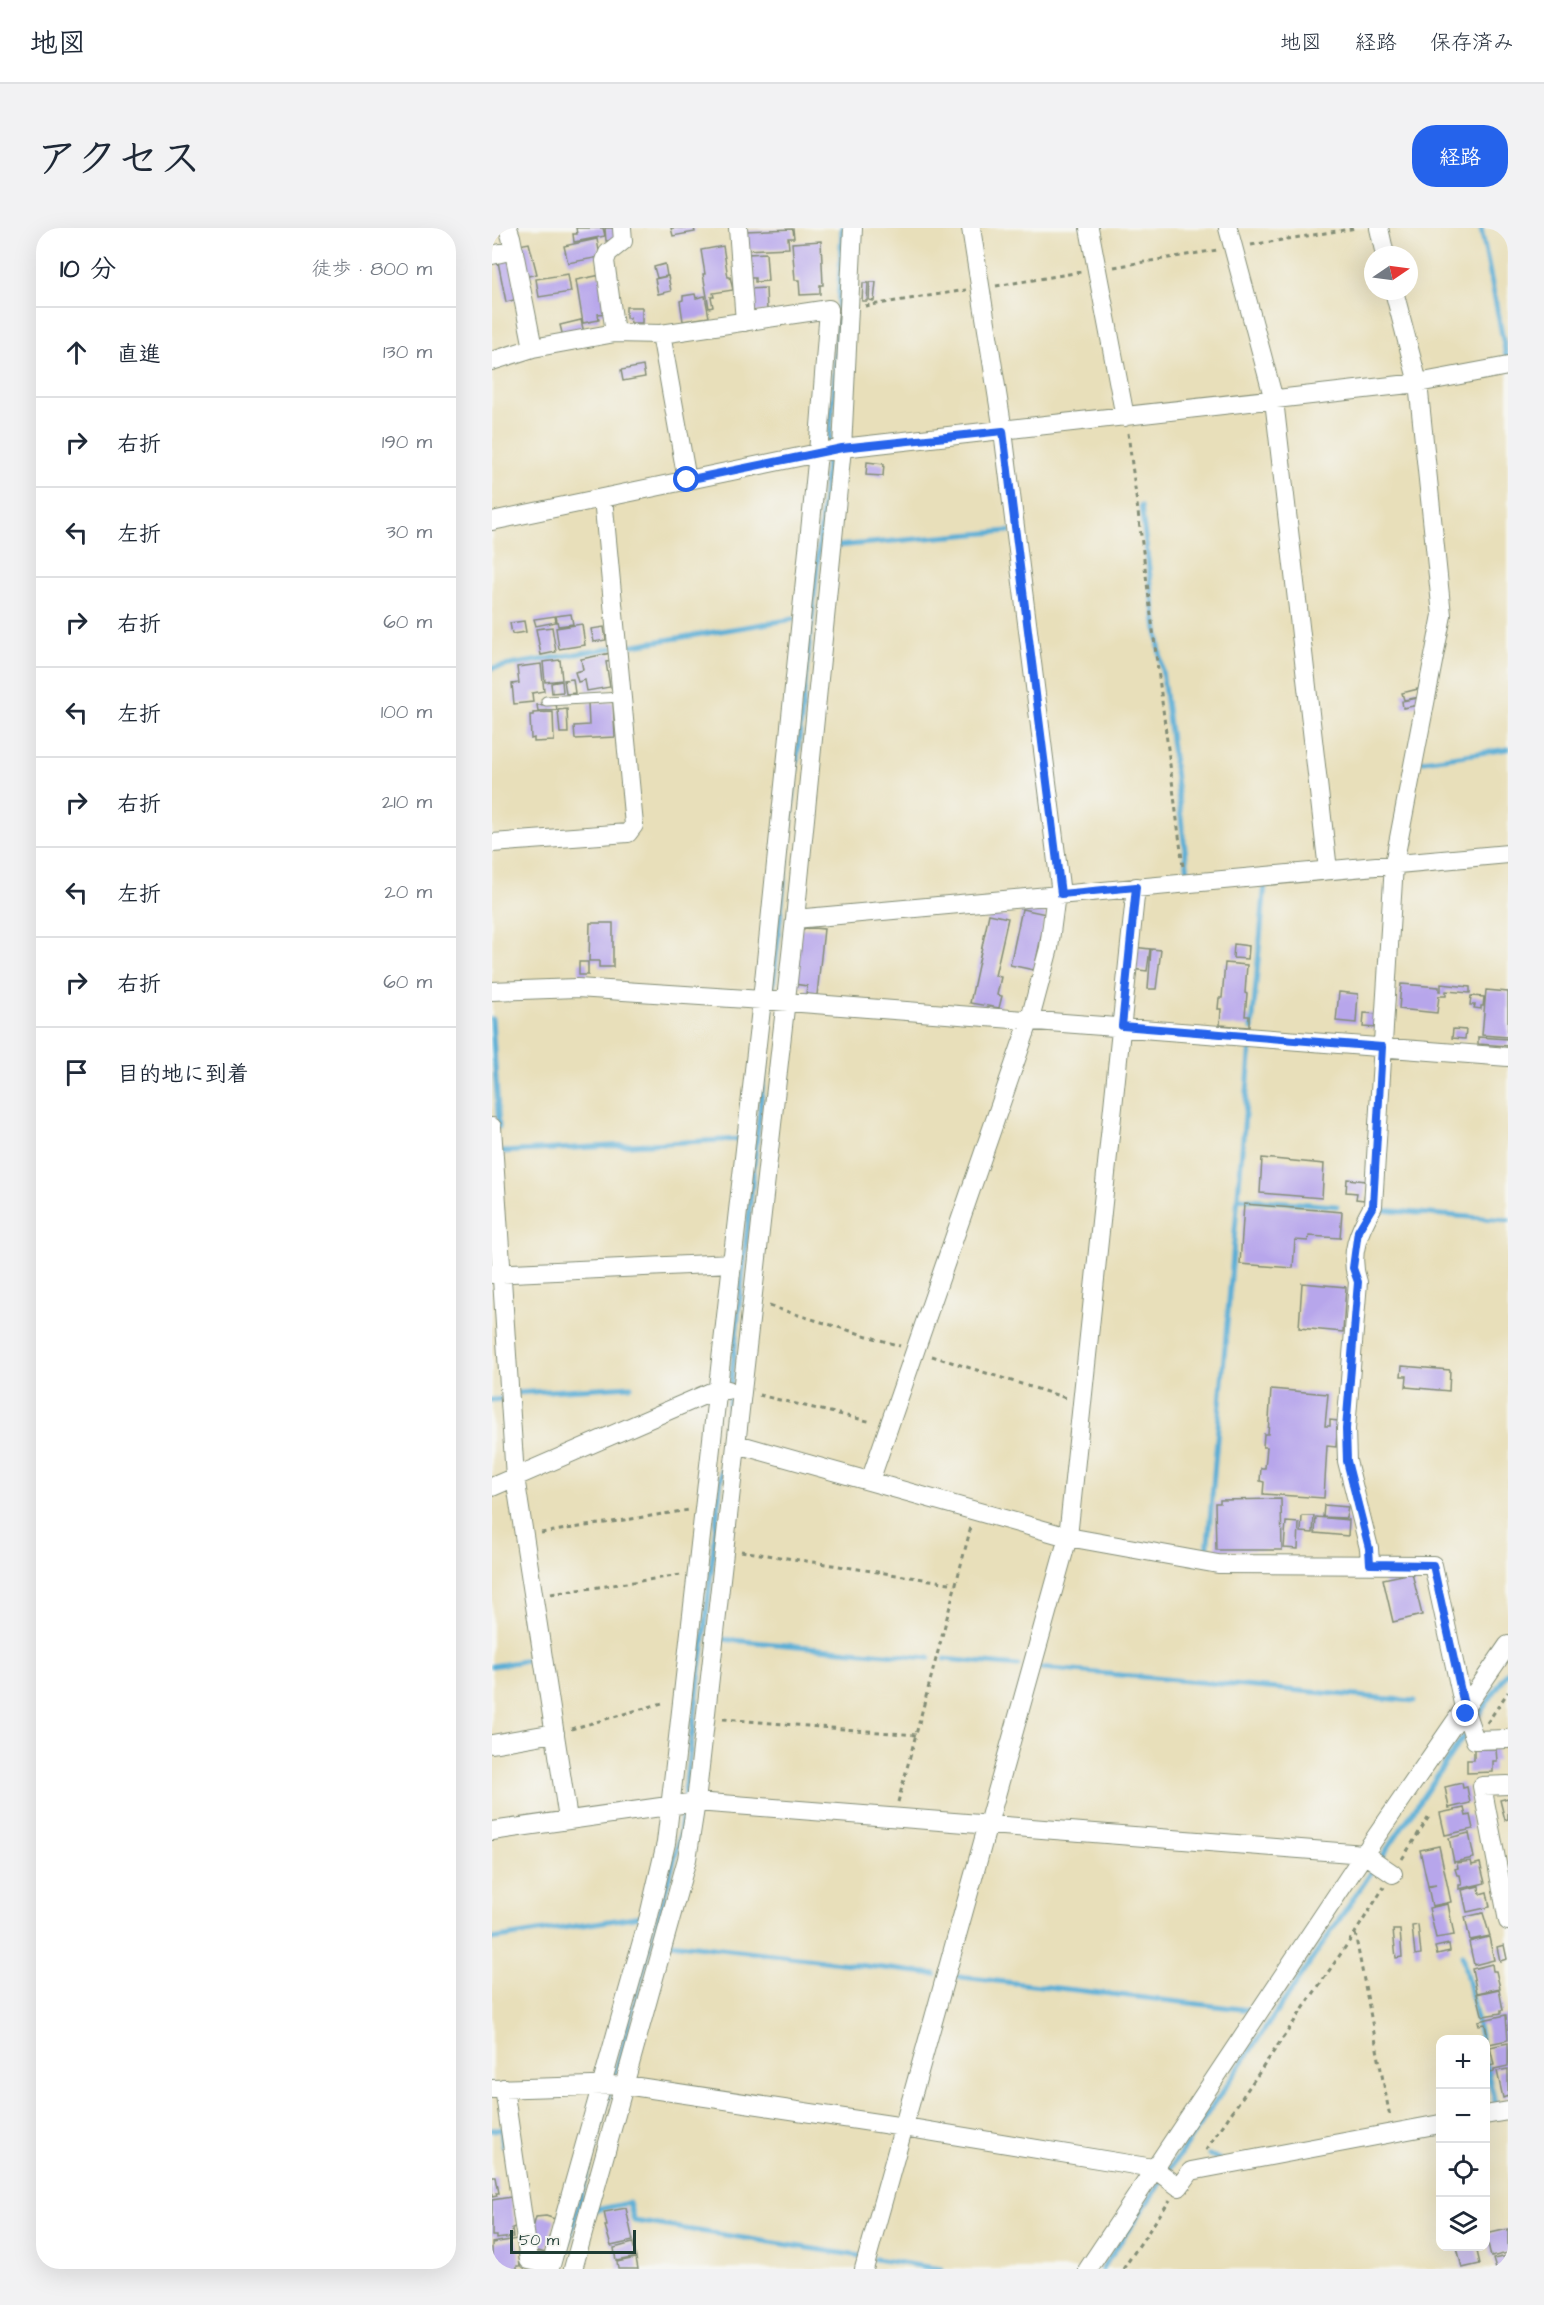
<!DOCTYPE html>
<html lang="ja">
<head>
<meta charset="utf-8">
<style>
	:root { --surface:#fff; --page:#f2f2f3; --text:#1f2937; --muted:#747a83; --line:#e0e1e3; --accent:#2563eb }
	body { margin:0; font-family:"Architects Daughter","Klee One",sans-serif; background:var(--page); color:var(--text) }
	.controls { position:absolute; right:18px; bottom:18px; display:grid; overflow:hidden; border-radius:12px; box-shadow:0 6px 24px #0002 }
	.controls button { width:54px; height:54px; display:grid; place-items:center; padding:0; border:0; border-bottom:2px solid var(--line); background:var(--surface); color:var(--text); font:30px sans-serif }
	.compass { position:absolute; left:872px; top:18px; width:54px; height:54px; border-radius:50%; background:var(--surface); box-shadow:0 6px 24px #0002; rotate:77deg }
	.scale { position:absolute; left:18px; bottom:15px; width:126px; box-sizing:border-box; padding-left:6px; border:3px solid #1f3d34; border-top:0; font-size:16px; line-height:21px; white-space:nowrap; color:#1f3d34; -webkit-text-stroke:4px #f6f6f2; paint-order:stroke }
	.stop { position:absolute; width:18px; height:18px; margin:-14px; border:4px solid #2563eb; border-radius:50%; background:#fff }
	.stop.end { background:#2563eb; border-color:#fff; box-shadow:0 2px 6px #0008 }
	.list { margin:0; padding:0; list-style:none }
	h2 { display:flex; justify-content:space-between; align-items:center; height:78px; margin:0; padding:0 24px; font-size:26px }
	h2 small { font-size:20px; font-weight:400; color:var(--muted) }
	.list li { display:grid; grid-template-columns:39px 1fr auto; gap:18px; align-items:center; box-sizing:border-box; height:90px; padding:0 24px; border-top:2px solid var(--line) }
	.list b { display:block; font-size:22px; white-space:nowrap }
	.list em { font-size:20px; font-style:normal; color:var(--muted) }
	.icon { flex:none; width:33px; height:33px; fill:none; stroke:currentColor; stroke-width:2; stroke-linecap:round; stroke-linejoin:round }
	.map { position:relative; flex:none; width:1016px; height:2041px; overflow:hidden; border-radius:24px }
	header { display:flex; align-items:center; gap:36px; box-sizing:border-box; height:84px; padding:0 30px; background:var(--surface); border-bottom:2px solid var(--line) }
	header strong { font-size:28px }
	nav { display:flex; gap:33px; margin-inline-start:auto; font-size:21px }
	.intro { display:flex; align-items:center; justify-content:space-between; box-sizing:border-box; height:144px; padding:0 36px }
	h1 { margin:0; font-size:42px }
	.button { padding:15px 27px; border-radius:24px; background:var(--accent); color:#fff; font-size:21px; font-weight:700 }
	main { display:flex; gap:36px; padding:0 36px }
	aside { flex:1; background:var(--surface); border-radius:24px; box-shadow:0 6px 24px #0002 }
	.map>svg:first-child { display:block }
</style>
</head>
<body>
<header>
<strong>地図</strong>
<nav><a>地図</a><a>経路</a><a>保存済み</a></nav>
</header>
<div class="intro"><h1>アクセス</h1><a class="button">経路</a></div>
<main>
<aside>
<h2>10 分<small>徒歩 · 800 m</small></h2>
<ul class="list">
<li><svg class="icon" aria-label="ahead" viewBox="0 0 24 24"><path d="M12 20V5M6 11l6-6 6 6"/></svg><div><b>直進</b></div><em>130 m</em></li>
<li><svg class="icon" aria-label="right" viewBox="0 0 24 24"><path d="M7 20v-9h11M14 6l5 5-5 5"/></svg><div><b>右折</b></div><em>190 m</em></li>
<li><svg class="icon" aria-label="left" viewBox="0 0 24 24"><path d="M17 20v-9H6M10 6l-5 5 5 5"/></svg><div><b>左折</b></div><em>30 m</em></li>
<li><svg class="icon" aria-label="right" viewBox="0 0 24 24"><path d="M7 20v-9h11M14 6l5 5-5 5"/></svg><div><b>右折</b></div><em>60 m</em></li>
<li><svg class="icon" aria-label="left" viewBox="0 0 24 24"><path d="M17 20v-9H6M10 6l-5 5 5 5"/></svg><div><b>左折</b></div><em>100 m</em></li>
<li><svg class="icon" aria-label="right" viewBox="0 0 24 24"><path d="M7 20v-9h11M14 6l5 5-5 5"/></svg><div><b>右折</b></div><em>210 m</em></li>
<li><svg class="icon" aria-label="left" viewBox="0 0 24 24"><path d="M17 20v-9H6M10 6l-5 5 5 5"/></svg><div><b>左折</b></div><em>20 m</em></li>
<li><svg class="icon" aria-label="right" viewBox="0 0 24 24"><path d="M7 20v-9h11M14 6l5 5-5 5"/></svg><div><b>右折</b></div><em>60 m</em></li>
<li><svg class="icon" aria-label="arrive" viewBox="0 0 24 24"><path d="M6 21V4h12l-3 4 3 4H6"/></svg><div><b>目的地に到着</b></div></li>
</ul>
</aside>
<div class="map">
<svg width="1016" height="2041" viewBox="0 0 1016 2041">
	<rect width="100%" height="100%" fill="#f6f6f2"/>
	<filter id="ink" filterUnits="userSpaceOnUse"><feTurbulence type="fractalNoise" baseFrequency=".0167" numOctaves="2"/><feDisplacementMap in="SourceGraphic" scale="12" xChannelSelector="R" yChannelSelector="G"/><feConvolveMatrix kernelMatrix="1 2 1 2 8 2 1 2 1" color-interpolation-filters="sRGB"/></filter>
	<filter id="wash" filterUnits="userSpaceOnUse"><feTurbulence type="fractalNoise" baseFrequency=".008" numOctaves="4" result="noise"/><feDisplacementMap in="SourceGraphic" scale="24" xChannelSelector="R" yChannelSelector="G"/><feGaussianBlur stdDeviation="1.35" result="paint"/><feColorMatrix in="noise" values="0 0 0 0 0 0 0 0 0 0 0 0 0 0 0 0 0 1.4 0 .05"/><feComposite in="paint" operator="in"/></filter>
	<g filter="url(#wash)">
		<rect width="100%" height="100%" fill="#e8dfba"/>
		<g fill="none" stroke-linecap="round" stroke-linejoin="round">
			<path stroke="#59add5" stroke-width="5" d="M989,0L1015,132
				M649,278L696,644
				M344,316V318L517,303
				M130,419L302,391
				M0,440L120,420
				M931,533L1016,521
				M0,791L7,899
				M760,801L773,655
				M9,924L248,911V908
				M746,970L845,978
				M888,982L1016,992
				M23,1167V1165L139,1158
				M0,1172L11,1171
				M715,1327L759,817
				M228,1415L229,1411L437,1430
				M453,1431L526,1438
				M0,1438L44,1431
				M548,1440L922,1473
				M981,1495L1016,1444
				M192,1571L212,1410L320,389L342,162L350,0
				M0,1711L149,1688
				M178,1715L443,1746
				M970,1727L989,1812
				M461,1748L758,1782
				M993,1833L1004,1878L1001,1879
				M121,1853L187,1614L191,1580
				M0,1902L9,1901L11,1918
				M717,1927L727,1931
				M105,1979L104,1982L137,1975L142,1993L368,2028
				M383,2031L449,2041
				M69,2041L118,1862
				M610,2041L976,1502"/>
		</g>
		<g id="blocks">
			<path fill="#b7a6eb" d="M84,0H111L113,8L82,14L81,6H85Z
				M113,0H125L126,12L114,13Z
				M179,0H202L203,4L181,8Z
				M301,1L302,10H296L297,20L254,22L253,3Z
				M105,11L108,29L76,35L72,18Z
				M329,13L331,57H328V66L308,67L307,52H303L300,15Z
				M37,15L45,46L32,49L27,17Z
				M231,18L236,49H238L241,62L221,65L222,69H219L221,79L217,80L211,46H213L209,22Z
				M274,25L276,53L263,54V50H258L256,26Z
				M18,29L26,71L14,74L6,34Z
				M173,36L175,48L165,50L162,39Z
				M76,46L79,64L47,69L44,51Z
				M109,47L115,85L106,86L107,92L91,95L84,52Z
				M176,48L179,63L166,66L163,51Z
				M378,54H384L382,73L377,72Z
				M371,55H376L375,73H370Z
				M274,60L275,83L258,85L256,61Z
				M203,66L204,70L213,68L217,89L191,93L188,73L191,72V68Z
				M134,79H150V95H139L138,90H134Z
				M89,92L92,105L71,109L68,97Z
				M151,138L153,149L131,153L129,142Z
				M375,234L392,236L391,248L374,247Z
				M79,386L81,396L66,398L64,388Z
				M63,388L64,394L44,398L42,391Z
				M32,393L34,404L20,406L18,395Z
				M90,396L93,417L67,421L64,400Z
				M60,399L64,424L49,427L44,401Z
				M112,399L114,412L102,414L99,401Z
				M119,425L121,433L114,434L118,459L95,463L93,452L86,454L83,444L91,442L89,431Z
				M68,432L70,452L53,454L51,434Z
				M49,436L52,463L40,465L41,474L22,476L20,456L27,455L25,439Z
				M81,451L83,465L74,466L72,452Z
				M70,453L71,464L60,465L59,455Z
				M926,461L928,469L912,472L910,465Z
				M926,470L927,477L911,480L910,473Z
				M121,474L123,509L83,511L82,498L97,497L96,475Z
				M64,476L65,482L46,483L45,477Z
				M75,481L76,505H68L66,482Z
				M61,484L62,513L42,514V510L39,511L38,487H41V485Z
				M530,681L554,686L542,742L518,737Z
				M497,686L516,690L503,748L509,749L505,767L510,768L507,780L478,775Z
				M98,695H121V739H107V733H97Z
				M321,700L332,701L325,767L314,766L315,758L302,756L308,701Z
				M742,716L757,718L756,731L741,730Z
				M641,719L658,721L655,743L639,741Z
				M659,721L669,722L664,761H656Z
				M87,734H96V747H87Z
				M733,735L755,737L753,765L755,766L753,788H757V799L728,797L729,781H726L727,770H730Z
				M909,756L947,759V763H949V756L978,759V765L954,763V768H947L945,785L907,781Z
				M994,762L1016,764V809L990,807Z
				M847,764L866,766L864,795L844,793Z
				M979,768L992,769L991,778H989V781L982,780L983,777H978Z
				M872,785L887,786L885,800L871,799Z
				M961,801L974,802L973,811L960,810Z
				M986,809L1016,811V818L986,816Z
				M770,930L832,936L830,970L768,965Z
				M855,951L874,953L872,972L864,971L865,965L854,964Z
				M752,976L850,984L848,1010L817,1008L816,1013L803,1012L801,1040L748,1036Z
				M810,1055L854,1059L851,1104L807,1100Z
				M910,1138L958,1142L957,1163L914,1159L915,1148H909Z
				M779,1161L836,1166L833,1198H838V1192L846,1193L844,1219L835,1218L832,1270L771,1266L772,1254L768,1253L769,1240H773L775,1219H771L772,1206H776Z
				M789,1271L790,1322H724L723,1275H728V1272Z
				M832,1277L856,1279L854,1290L831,1289Z
				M810,1288H822L821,1305L809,1304Z
				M824,1289L857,1292L856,1308L823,1305Z
				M794,1294L807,1295L806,1321L792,1320Z
				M920,1345L930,1387L901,1394L891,1351Z
				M982,1521H1004L1005,1533H1001V1544L975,1545V1532H982Z
				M970,1555L971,1560L975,1559L978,1575L957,1580L953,1559Z
				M1016,1570V1591L1013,1592L1008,1572Z
				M972,1580L974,1588L978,1587L981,1601L953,1607L948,1585Z
				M977,1605L982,1630L962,1634L957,1610Z
				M947,1618L959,1674L940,1678L936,1659L944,1657L936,1658L928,1622Z
				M979,1633L980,1637L988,1635L993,1655L967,1661V1657H970L968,1647H965L963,1641L966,1640L965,1635Z
				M987,1658L988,1666L995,1664L998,1679L975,1684L970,1662Z
				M956,1676L962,1707L944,1710L937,1680Z
				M991,1685L998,1708L978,1712L973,1689Z
				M926,1697L929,1726L923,1727L920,1698Z
				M901,1702H908L910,1729L904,1730Z
				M997,1709L1002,1732L982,1737L977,1714Z
				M957,1716L958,1723L945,1726L943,1719Z
				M1012,1717L1015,1731L1008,1733L1005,1719Z
				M1000,1736L1001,1743H1004L1008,1760L985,1765L980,1741Z
				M1007,1761L1011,1782H1009V1785L992,1788L990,1786L985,1766Z
				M1014,1787L1016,1812L997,1816L993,1796L987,1797L986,1793Z
				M1016,1815V1838L1002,1841V1844L998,1845L997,1838L1002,1837L998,1819Z
				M1016,1841V1868L1011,1870L1005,1843Z
				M0,1949H4L7,1965H4L5,1968L0,1969Z
				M19,1969L23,1999L20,2000L21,2009L4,2011V2008H0V1972Z
				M134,1980L141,2013L119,2018L113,1998H115L112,1984Z
				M54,1988L63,1991L53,2025L43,2022L38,2012L44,1989Z
				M1016,2001V2025L999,2029L994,2006Z
				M25,2011L28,2038H25V2041H0V2037L3,2036V2033H0V2015Z
				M141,2015L144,2029L124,2033L122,2020Z
				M965,2019H984L988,2036L970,2040Z
				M1016,2028V2041H1004L1001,2031Z
				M144,2030L146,2041H126L125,2034Z"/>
		</g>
	</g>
	<g filter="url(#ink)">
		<use href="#blocks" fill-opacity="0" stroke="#848e77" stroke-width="1.5"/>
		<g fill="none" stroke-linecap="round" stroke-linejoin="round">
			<g stroke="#848e77" stroke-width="11">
				<path id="lane" d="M54,473L130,469"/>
			</g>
			<g stroke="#848e77" stroke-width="20">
				<path id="street" d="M16,0L19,9L41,120
					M246,0L253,94
					M479,0L511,203L569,666
					M597,0L633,189
					M736,0L782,172L836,642
					M887,0L893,27
					M0,27L22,22
					M123,105L113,33L116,25L131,13L130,0
					M169,106L195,252
					M0,133L41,120L123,105L169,106L337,81L326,225L270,772L174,1615L156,1692L59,2037L37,2032L12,1860
					M0,293L350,220L926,155L1016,138
					M0,615L136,605L142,597L111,270
					M303,691L1016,626
					M0,763L85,760L270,772L1016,829
					M0,899L23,1249L76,1591
					M0,1046L240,1035
					M245,1216L576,1309L726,1336L941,1337L972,1480L983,1512L1016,1511
					M378,1253L538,791L557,720L564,666
					M0,1259L226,1161L236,1162
					M878,1336L877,1320L855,1233L854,1201L866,1054C856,1026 867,1003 881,978L902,636L950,387L926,155L902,63
					M0,1516L63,1505
					M1016,1557L990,1558L1016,1693
					M0,1603L204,1574L872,1626L901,1646
					M0,1861L133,1857L412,1899L661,1940L687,1959L699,1943L948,1896
					M993,1887L1016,1883
					M81,2041L195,1631L204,1574L303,691L350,220L361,0
					M372,2041L576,1309L644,659
					M596,2041L872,1626L1016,1417"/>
			</g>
			<path stroke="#848e77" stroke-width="3" stroke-dasharray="4.5 4.5" stroke-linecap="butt" d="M759,17L864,0
				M622,39L725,22
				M504,58L589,44
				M373,78L474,62
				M636,205L691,639
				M277,1078L408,1118
				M440,1128L574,1170
				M267,1167L380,1194
				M49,1305L197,1282
				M249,1323L464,1356
				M59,1366L189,1347
				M231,1491L424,1507
				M995,1495L1016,1464
				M79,1501L174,1474
				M406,1574L479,1299
				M910,1631L938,1587
				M863,1705L898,1889
				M714,1922L863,1705L892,1659
				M631,2041L678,1972"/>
			<use href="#lane" stroke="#fff" stroke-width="9"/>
			<use href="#street" stroke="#fff" stroke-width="18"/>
		</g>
	</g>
	<g fill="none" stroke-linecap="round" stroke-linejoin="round" filter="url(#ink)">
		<path stroke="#2563eb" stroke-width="8" d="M195,252L350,220L511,203L569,666L644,659L630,798L890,819L881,978L866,1003L861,1040L866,1054L854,1201L855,1233L877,1320L878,1336L941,1337L974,1486"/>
	</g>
</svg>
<div class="controls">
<button>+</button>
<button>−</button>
<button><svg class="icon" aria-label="locate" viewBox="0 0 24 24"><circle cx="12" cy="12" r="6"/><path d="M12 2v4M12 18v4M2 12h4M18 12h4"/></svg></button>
<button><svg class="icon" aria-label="layers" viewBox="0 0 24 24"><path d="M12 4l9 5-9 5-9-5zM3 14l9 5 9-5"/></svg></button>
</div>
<svg class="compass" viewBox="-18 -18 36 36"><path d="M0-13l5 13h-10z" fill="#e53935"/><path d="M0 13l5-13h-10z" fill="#747a83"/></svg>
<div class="scale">50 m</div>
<div class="stop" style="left:195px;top:252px"></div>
<div class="stop end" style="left:974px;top:1486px"></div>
</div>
</main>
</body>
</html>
